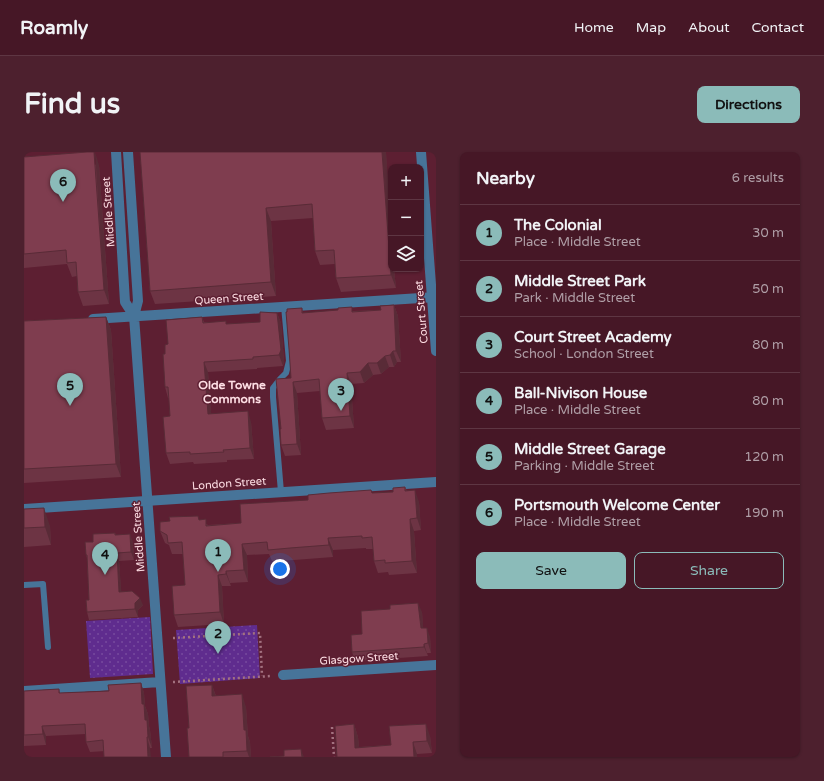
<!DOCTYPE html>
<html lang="en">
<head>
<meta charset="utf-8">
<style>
	:root { --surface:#461726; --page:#4d202e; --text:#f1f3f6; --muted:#b09fa7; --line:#5e3643; --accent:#8bbbb9 }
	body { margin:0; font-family:"Varela Round",sans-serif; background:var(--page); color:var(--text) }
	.controls { position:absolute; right:12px; top:12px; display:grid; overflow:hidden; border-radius:8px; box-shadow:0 1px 3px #0004 }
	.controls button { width:36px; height:36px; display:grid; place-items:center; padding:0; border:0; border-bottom:1px solid var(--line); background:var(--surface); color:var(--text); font:20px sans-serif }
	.you { position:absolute; left:256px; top:417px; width:14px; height:14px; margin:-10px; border:3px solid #fff; border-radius:50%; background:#1a73e8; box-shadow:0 0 0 6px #1a73e833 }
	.badge { display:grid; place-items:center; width:26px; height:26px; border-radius:50%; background:var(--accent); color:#111; font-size:13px; font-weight:700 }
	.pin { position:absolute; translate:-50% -33px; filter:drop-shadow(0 1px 2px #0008) }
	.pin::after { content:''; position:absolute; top:21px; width:14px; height:12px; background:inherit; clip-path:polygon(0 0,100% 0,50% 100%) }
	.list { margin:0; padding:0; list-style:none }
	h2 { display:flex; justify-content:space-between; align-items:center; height:52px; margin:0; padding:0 16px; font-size:17px }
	h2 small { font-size:13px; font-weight:400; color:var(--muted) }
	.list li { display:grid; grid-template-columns:26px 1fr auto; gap:12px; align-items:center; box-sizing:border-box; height:56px; padding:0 16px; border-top:1px solid var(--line) }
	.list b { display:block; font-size:15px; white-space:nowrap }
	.list p { margin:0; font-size:13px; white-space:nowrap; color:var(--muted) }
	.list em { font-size:13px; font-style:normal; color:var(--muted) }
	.actions { display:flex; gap:8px; padding:12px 16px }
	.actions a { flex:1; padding:9px 0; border:1px solid var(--accent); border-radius:8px; text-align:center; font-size:14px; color:var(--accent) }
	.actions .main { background:var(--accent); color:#111 }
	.icon { flex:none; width:22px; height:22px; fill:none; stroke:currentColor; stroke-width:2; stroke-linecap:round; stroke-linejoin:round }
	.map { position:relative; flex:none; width:412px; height:605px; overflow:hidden; border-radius:8px }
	header { display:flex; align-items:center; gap:24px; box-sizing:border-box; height:56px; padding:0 20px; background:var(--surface); border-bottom:1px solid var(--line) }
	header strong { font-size:19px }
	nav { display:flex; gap:22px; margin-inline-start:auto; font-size:14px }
	.intro { display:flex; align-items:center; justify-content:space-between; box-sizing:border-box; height:96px; padding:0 24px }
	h1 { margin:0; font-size:28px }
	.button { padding:10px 18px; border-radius:8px; background:var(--accent); color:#111; font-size:14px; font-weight:700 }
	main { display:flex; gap:24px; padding:0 24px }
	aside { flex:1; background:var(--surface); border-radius:8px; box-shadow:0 1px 3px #0004 }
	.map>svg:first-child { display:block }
</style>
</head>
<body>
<header>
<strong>Roamly</strong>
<nav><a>Home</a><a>Map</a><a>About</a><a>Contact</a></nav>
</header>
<div class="intro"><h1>Find us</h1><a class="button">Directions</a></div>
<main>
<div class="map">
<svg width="412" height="605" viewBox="0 0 412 605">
	<defs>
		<pattern id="green-dots" width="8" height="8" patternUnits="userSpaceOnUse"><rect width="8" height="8" fill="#5f2c8e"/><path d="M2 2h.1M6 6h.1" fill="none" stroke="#774a9e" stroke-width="1.8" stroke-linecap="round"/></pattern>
	</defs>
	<rect width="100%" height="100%" fill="#5d1f32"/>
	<path fill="url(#green-dots)" d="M126,465L129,522L66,526L62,469Z
		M233,473L236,526L156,532L152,478Z"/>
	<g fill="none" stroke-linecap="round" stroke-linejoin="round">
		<path stroke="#a37280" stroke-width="2.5" stroke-dasharray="2 3" stroke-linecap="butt" d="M149,486L236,481L238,524
			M149,530L247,524
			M308,575L310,605"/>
		<path stroke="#477499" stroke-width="6" d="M257,340L249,245V236L256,227L262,221L265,209L260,154
			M0,433L19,432L24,495"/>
		<path stroke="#477499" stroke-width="10" d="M92,0L101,150L110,164
			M104,0L114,149L110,164L142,605
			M69,167L412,145
			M259,523L412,513
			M0,539L136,530"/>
		<path stroke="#477499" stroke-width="10" d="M397,0L412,199
			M0,357L412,330"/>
	</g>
	<path fill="#6d3444" d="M116,0H362L367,117H370L372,136L317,140L312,126L311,112L296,113L291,99L289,66L247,69L252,144L131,152L126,139Z
		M0,5L75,13L85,152L59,154L54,140L53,124L48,125L43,112L0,116Z
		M370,153L374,164L377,210H373L370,215H365L357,222L349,223L340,231L327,232L330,276L302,278L298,266L296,239L273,241L277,303L261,304L257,293V277L267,226L263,160L278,156L279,161L329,159L357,158Z
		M253,161L257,171L260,209L259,214L233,216V217L184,220L187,262L227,270L230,307L203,308V310L170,312L169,310L146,312L142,301L146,264L145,246H144L141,235V202L144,192L178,165L180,170L203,172L236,170Z
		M82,165L87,178L97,325L0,331V169Z
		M381,335L383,339L395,350L397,378L390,379L393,421L365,423L364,420L354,421L350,409L349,397H342V396L309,398V405L270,408L248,409L245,402L223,403L224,430L206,431L207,434H198L200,472L154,475L150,463L161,433L159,402H148L145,393L141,391L136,379L146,369L176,368L184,373L217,371L284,348L348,341L369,340Z
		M0,357L26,374L27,393L0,395Z
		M91,381L92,383L109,390L110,408L95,409L97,440L119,453L114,458V465L65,468L63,460L65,448L63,406L62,403L69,390Z
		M398,460L399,476L406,485L407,501H403L404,504L331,509L328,500L338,482Z
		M117,531L120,541L121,554L124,562L125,574L126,578L128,596L66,600L62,590V582L22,584V593L0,594V539L35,537L36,541L85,539Z
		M188,533L192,544L222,555L224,584L226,590L227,605H165V576Z
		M330,572L334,585L335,595L367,593L406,584L408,601L393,602V605H313Z"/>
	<path fill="#592b37" d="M71,0L75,13L85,152L80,138Z
		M358,0H362L367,70V117H370L372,136L367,123Z
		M242,56L247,69L252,144L247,130Z
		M370,153L374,164L377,210L372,199Z
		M253,161L257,171L260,209L259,214L255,203Z
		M82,165L87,178L97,325L92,312Z
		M369,199L373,210L370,215L366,203Z
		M361,204L365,215L357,222L353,211Z
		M180,210L184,220L188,273L184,262Z
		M344,211L349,223L340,231L336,220Z
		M323,221L327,232L330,276L326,264Z
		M269,230L273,241L277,303L273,292Z
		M224,259L227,270L230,307L226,296Z
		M391,338L395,350L397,378L393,366Z
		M20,356L26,374L27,393L21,375Z
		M386,367L390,379L393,421L388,409Z
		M106,382L109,390L110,408L107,400Z
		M304,386L309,398V405L305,393Z
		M218,392L223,403L224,430L220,418Z
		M93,401L95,409L98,447L95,440Z
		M202,419L207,434L202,422Z
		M194,423L198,434L200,472L196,460Z
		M116,446L119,453L114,458V465L111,457V451Z
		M394,451L398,460L400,485L397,476Z
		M403,476L406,485L407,501L404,491Z
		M400,492L404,504L400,495Z
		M117,531L120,541L121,554L124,562L125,574L126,578L128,596L124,585L121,568L118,552Z
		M188,533L192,545L188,544Z
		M218,542L222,555L224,584L226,590L227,605H225L223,599L220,578Z
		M330,572L334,585L336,605L331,596Z
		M402,572L406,584L408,601L403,589Z
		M18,574L22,584V593L19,582Z
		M123,585L126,596L127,605H124Z
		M389,590L393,602V605H390Z
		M277,597L280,605H278Z"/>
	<path fill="#7f3d4f" stroke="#592b37" d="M63,0H70L80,138L54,140L52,110L43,111L42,98L0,102V5Z
		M116,0H358L367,123L312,126L310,98L291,99L288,52L242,56L247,130L126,139Z
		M370,153L372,199H369L366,203L361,204L353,211H344L336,220L323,221L326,264L298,266L295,227L269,230L273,292L257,293L256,277H257L252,227L267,226L265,197L262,160H263V157L278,156V161L314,158V156L328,155V160L357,158L356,154Z
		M236,160L253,161L257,198L255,203L229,205V207L180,210L184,262L224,259L226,296L199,298L200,300L166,302V300L142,301L139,265L146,264L144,235H141L139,202H141V193L144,192L142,168L178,165L179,171L202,169V172L236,170Z
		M82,165L92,312L0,317V169Z
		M381,335V339L391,338L393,366L386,367L388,409L361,411V408L350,409L348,385L338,386V384L304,386L305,393L266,396L244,398L243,390L218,392L220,418L202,419V422L194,423L196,460L150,463L148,434L161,433L158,390L144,391L143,383L136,379V370L146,369L145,365L174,364L175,368L182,367V374L217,371L216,352L284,348V343L305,341L347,338L348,341L369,340V336Z
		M20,356L21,375L0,376V357Z
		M91,381V383L106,382L107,400L93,401L95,440L108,439L116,446L111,451V457L63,460L62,448H65L63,403H62L61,390H69V382Z
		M394,451L397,476H403L404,491L400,492V495L328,500L327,483L338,482L337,459L366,457V453Z
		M117,531L118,552H120L121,568H123L124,585H123L124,605H80L79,588L62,590L61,572L18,574L19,582L0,583V539L35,537V541L85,539L84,533Z
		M188,533V544L218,542L220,578H222L223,599L199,600V605H165L163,576H165L162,534Z
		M330,572L331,596L367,593L365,574L402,572L403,589L389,590L390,605H313L311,574Z
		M277,597L278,605H246L260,604V598Z"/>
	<g text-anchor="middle" stroke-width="3" stroke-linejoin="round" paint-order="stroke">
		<g font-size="11" fill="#fedee4" stroke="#5d1f32">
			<text transform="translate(84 60) rotate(-94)" y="4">Middle Street</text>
			<text transform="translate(205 146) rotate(-4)" y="4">Queen Street</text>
			<text transform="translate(397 160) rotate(-95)" y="4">Court Street</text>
			<text transform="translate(205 331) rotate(-4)" y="4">London Street</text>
			<text transform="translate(114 385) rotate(-94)" y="4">Middle Street</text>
			<text transform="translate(335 506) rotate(-4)" y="4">Glasgow Street</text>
		</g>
		<g font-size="12" font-weight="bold" fill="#fedee4" stroke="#5d1f32">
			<text x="208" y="237">Olde Towne<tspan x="208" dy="14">Commons</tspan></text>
		</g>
	</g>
</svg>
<div class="controls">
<button>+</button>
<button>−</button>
<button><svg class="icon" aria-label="layers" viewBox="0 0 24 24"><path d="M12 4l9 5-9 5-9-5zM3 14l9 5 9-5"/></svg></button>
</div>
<div class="you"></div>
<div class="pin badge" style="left:194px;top:420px">1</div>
<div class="pin badge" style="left:194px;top:502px">2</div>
<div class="pin badge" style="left:317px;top:259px">3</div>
<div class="pin badge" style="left:81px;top:423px">4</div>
<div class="pin badge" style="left:46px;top:254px">5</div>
<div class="pin badge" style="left:39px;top:50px">6</div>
</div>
<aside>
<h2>Nearby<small>6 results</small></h2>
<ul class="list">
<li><span class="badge">1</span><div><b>The Colonial</b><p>Place · Middle Street</p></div><em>30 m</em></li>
<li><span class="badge">2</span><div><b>Middle Street Park</b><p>Park · Middle Street</p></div><em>50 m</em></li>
<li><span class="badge">3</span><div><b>Court Street Academy</b><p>School · London Street</p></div><em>80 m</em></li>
<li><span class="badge">4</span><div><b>Ball-Nivison House</b><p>Place · Middle Street</p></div><em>80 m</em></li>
<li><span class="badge">5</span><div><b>Middle Street Garage</b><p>Parking · Middle Street</p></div><em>120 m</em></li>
<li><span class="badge">6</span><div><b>Portsmouth Welcome Center</b><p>Place · Middle Street</p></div><em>190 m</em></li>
</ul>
<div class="actions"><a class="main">Save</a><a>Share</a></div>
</aside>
</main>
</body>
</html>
